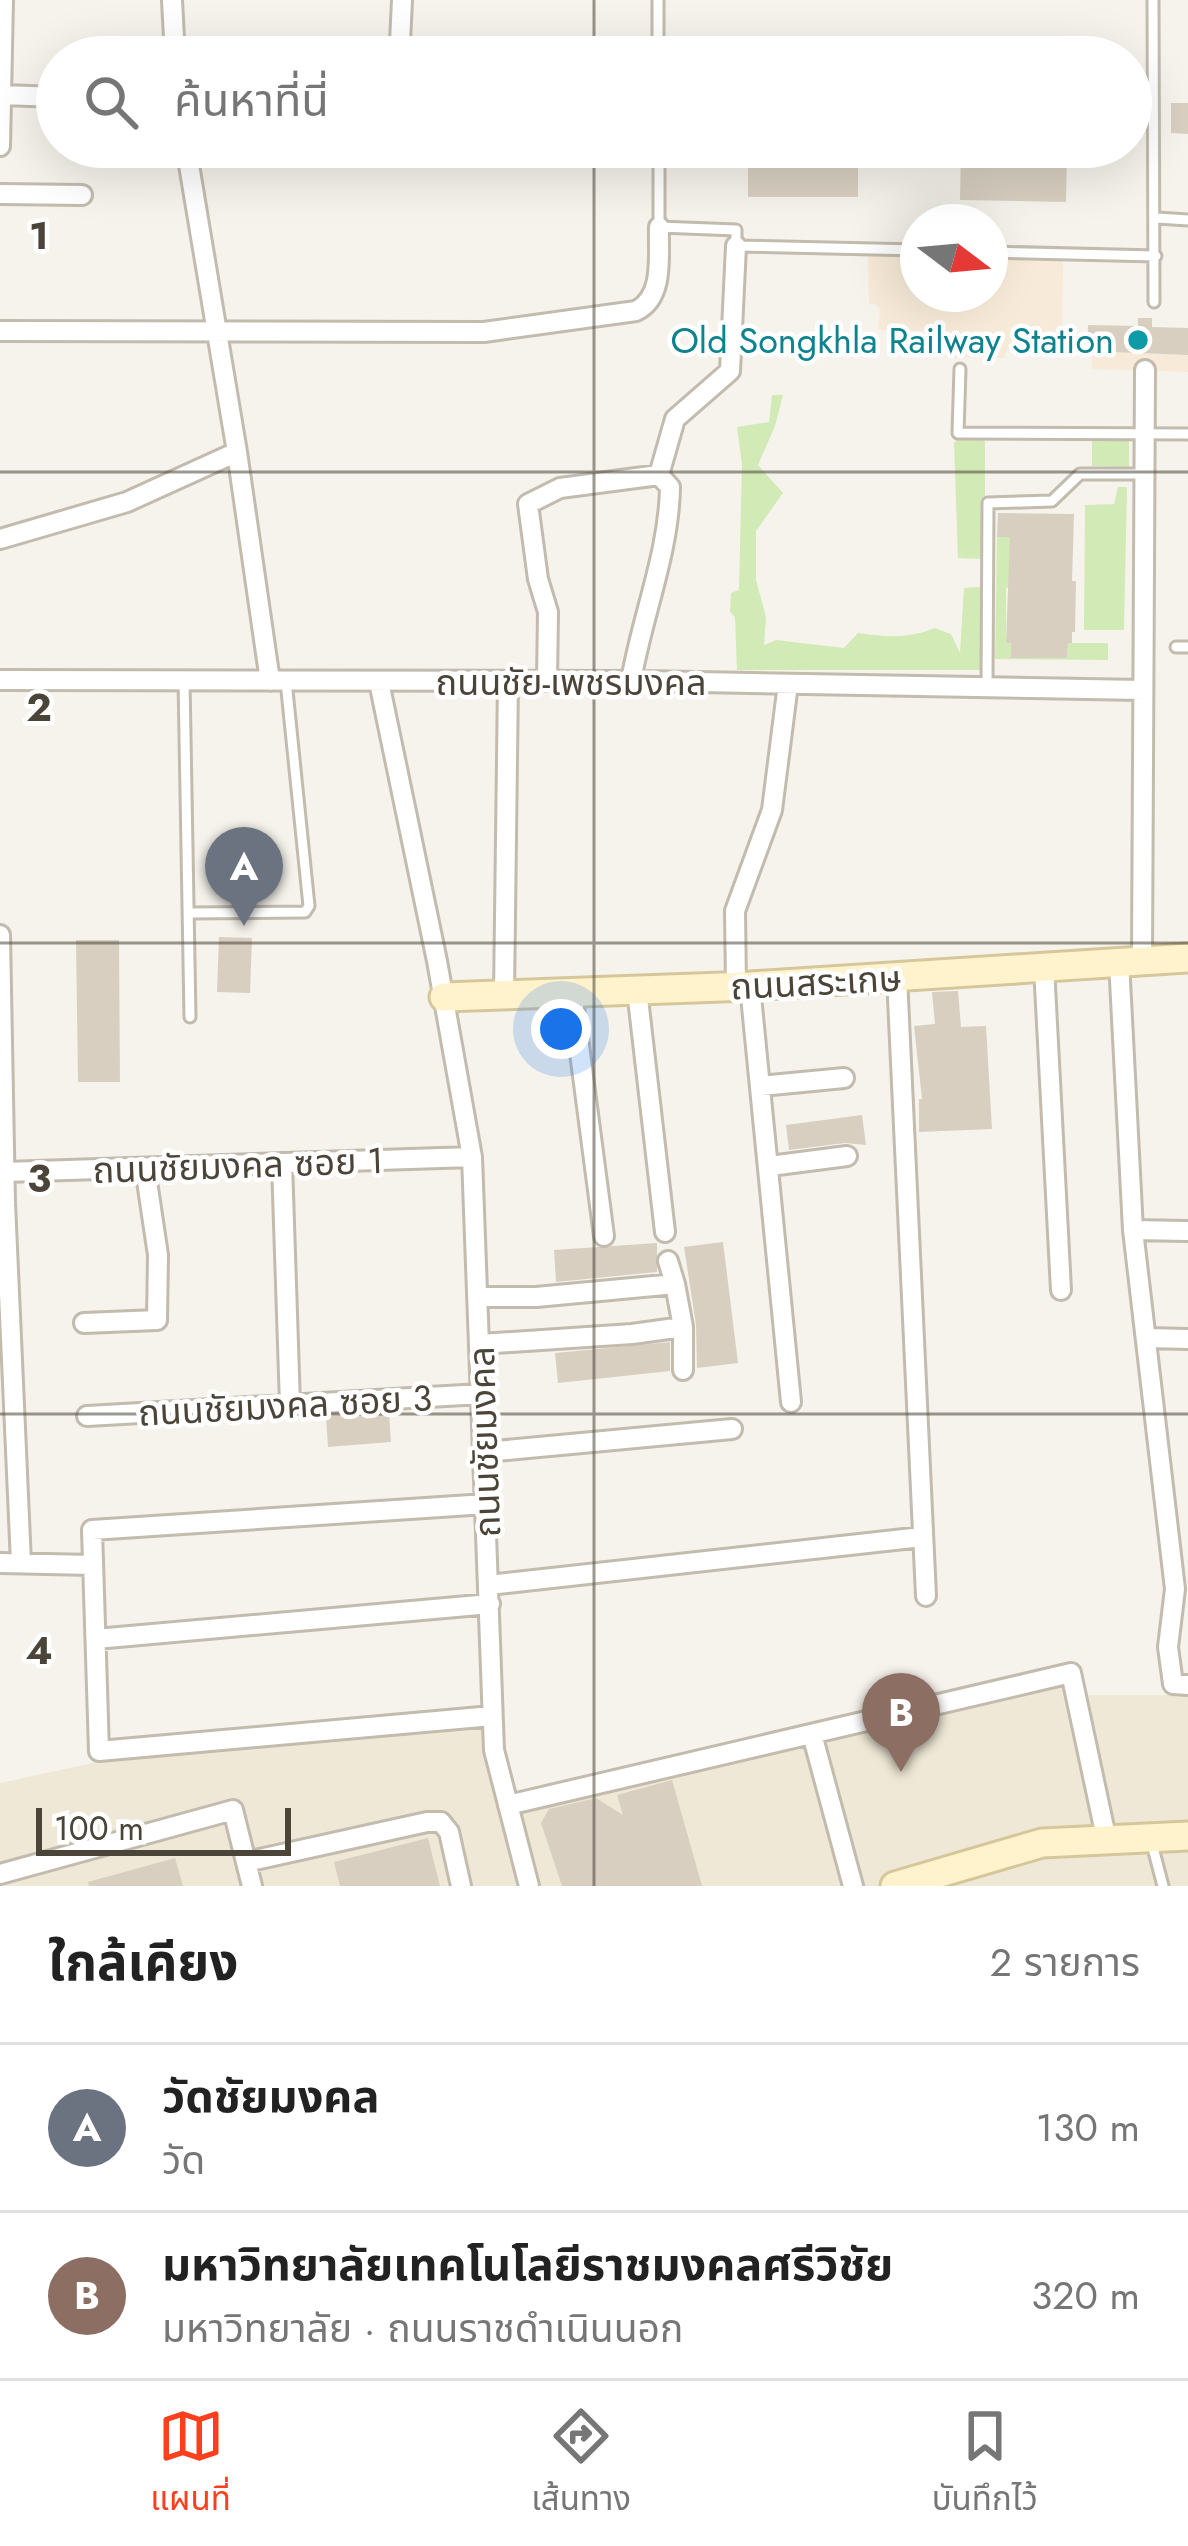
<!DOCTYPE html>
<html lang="th">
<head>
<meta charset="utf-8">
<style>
	:root { --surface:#fff; --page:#f2f2f2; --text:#222; --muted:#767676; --line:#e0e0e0; --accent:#fc3f1d }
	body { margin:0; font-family:Jost,"Noto Sans Thai",sans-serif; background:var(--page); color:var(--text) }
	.compass { position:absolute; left:900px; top:204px; width:108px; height:108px; border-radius:50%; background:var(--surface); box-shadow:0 12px 48px #0002; rotate:106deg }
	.scale { position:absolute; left:36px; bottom:30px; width:255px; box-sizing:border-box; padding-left:12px; border:6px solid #4b4439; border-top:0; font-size:33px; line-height:42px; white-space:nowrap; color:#4b4439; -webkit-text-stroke:9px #fff; paint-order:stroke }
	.you { position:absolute; left:561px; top:1029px; width:42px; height:42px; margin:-30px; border:9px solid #fff; border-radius:50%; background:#1a73e8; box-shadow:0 0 0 18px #1a73e833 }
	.badge { display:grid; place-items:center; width:78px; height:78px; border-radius:50%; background:var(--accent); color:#fff; font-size:39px; font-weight:700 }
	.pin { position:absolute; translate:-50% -99px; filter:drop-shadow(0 3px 6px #0008) }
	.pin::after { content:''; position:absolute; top:63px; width:42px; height:36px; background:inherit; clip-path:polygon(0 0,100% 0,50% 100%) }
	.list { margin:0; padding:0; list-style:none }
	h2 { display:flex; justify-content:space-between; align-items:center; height:156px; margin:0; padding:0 48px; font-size:51px }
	h2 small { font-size:39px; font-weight:400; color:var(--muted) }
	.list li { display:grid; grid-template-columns:78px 1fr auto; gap:36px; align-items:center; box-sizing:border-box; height:168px; padding:0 48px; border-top:3px solid var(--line) }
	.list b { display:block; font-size:45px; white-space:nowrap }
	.list p { margin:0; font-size:39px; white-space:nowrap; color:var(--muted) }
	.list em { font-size:39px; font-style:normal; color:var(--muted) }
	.icon { flex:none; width:66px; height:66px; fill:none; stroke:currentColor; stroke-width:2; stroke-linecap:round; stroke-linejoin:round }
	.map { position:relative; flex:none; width:1188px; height:1886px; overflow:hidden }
	.search { position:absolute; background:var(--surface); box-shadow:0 12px 48px #0002; left:36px; right:36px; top:36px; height:132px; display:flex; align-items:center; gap:30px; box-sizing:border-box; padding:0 42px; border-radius:66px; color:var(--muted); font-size:45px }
	.sheet { height:492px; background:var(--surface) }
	nav { display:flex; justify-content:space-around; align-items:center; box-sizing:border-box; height:168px; border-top:3px solid var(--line); background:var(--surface); font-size:33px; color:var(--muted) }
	nav a { display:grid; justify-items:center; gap:6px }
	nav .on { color:var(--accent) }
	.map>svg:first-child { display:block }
</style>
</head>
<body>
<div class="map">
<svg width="1188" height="1886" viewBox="0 0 1188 1886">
	<rect width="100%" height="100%" fill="#f6f3ec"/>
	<path fill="#f7ead8" d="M868,256L918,257V294H990V259L1063,261L1062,351L1007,349L1004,358L922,357L923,331L878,330L880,309L875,304H869Z
		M1092,351L1188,355V372L1092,369Z"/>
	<path fill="#efe8d6" d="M1074,1667L1082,1695H1188V1886H0V1783L97,1762L481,1728L495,1800Z"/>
	<path fill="#d2eab5" d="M772,395H783L775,426L758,465L783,493L756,531V580L766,617L764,645L776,640L844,648L858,633C885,637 909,639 935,628L951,634L960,653L964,588L979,587L983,590L984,670H737L735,617L730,612L731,593L739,590L742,464L737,427L769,422Z
		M1092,437H1129V467L1092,466Z
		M958,438H981L985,442V553L980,559L958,558L954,443Z
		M1118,487H1127L1124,630H1084L1085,505L1114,504Z
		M997,537H1016L1009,587L1006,588V642L1067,658L1068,643H1108V660L995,659Z"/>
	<path fill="#d8cfc1" d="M1171,103H1188V134L1171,133Z
		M748,147H858V197H748Z
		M961,148L1067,151L1066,202L960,200Z
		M1138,318H1152V327L1188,328V355L1087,351L1088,325L1138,326Z
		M998,513L1074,514L1072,581H1076L1075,632H1072V643H1068L1067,658H1011V643H1006L1010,537H997Z
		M219,937L252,938L250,993L217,992Z
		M76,940H119L120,1082H78Z
		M958,991L961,1027L986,1026L992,1129L919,1132V1099H922L914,1026L935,1024L932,992Z
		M862,1115L866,1145L845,1143L789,1150L786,1125Z
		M723,1242L738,1363L697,1368L696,1325L684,1247Z
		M657,1243V1272L556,1282L554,1250Z
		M670,1342V1371L558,1383L555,1353Z
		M389,1413L391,1442L328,1447L326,1416Z
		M672,1780L702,1886H562L541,1823L549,1809L596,1798L623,1815L617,1795Z
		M428,1838L440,1886H340L334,1862Z
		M175,1858L183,1886H89L88,1882Z"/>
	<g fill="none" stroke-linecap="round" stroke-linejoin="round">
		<g stroke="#c2bbae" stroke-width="15">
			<path id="lane" d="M658,0V57
				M1153,0L1154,302
				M400,42L452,57
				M659,147V227L736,230V246L918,250
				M1157,218L1188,220
				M990,252L1156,256
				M960,369L958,433L1188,434
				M1176,647H1188
				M184,680L190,1017
				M987,685L988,503L1052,501L1080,474H1143
				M189,913L305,912L309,906L286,681
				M1152,1844L1163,1886"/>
		</g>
		<g stroke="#c2bbae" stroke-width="24">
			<path id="street" d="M172,0L175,57
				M394,57L400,42L402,0
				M3,95L57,97
				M0,146L3,0
				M186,147L237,452L270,681
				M0,194L82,195
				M0,331L484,332L636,311C665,297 658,255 659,227
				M659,475L675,419L730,371L736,246
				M0,539L127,502L237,452
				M0,680L644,681L1142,690
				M547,681L548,612L538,579L528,504L560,488L659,475L670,487C669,553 642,616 631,681
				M379,682L437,961L472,1157L494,1750L529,1886
				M0,935L5,1203L21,1563
				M1142,960L1145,370
				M1119,961L1133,1230L1175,1589L1168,1647L1173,1684L1188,1685
				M1044,967L1061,1290
				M897,977L926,1596
				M736,986L735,911L772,810L788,684
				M750,986L791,1402
				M637,990L665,1232
				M572,992L604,1236
				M504,995L508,681
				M761,1086L844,1078
				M282,1163L290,1405
				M770,1166L847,1156
				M5,1172L472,1157
				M1133,1230L1187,1231
				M668,1261L675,1284
				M478,1297H536L675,1284L683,1327V1370
				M84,1323L157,1320L158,1255L145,1168
				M1147,1338L1188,1339
				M480,1344L632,1334L683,1327
				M87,1416L482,1394
				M485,1452L732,1429
				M486,1504L92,1530L99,1751L492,1716
				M0,1563L93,1565
				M489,1585L922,1537
				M96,1639L490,1604
				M812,1734L853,1886
				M508,1805L1071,1673L1106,1837
				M246,1862L427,1822H441L449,1832L461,1886
				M0,1874L233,1810L252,1886"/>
		</g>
		<g stroke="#d6c79b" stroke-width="33">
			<path id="secondary" d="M444,997L750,986L1188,958
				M895,1886L1042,1843L1188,1836"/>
		</g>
		<use href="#lane" stroke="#fff" stroke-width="9"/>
		<use href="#street" stroke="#fff" stroke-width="18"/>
		<use href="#secondary" stroke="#fff3cd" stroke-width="27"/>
	</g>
	<path fill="none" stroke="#4b4439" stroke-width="3" stroke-opacity="0.55" d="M594,0V57M594,147V1886M0,472H1188M0,943H1188M0,1414H1188"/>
	<circle fill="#0f9aa8" stroke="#fff" stroke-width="4.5" cx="1138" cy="340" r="12"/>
	<g text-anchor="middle" stroke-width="9" stroke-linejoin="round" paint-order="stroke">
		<g font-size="36" fill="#0d838f" stroke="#fff" text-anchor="end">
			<text x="1114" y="353">Old Songkhla Railway Station</text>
		</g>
		<g font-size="36" fill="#4b4439" stroke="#fff">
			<text x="571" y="695">ถนนชัย-เพชรมงคล</text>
			<text transform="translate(816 982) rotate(-3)" y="13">ถนนสระเกษ</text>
			<text transform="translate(238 1165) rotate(-2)" y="13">ถนนชัยมงคล ซอย 1</text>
			<text transform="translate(285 1405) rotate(-3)" y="13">ถนนชัยมงคล ซอย 3</text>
			<text transform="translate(484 1442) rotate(-92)" y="13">ถนนชัยมงคล</text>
		</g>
	</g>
	<g font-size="39" text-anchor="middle" font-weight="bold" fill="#4b4439" stroke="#fff" stroke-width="9" stroke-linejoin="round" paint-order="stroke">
		<text x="39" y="249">1</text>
		<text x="39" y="721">2</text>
		<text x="39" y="1192">3</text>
		<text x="39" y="1664">4</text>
	</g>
</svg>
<svg class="compass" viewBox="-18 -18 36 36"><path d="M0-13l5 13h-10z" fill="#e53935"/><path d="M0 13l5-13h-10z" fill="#767676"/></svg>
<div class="scale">100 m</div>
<div class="you"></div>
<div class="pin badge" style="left:244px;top:926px;background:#6b7280">A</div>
<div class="pin badge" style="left:901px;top:1772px;background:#8d6e63">B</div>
<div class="search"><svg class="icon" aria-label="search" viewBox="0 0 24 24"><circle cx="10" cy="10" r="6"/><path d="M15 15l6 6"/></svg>ค้นหาที่นี่</div>
</div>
<section class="sheet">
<h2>ใกล้เคียง<small>2 รายการ</small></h2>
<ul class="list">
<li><span class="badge" style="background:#6b7280">A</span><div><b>วัดชัยมงคล</b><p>วัด</p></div><em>130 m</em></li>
<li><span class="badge" style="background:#8d6e63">B</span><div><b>มหาวิทยาลัยเทคโนโลยีราชมงคลศรีวิชัย</b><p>มหาวิทยาลัย · ถนนราชดำเนินนอก</p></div><em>320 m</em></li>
</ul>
</section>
<nav>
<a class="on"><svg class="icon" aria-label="map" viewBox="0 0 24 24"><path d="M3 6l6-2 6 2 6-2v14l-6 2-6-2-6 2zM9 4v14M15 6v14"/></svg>แผนที่</a>
<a><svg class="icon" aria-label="directions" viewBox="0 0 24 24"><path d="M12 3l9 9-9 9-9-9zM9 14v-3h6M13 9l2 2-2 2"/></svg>เส้นทาง</a>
<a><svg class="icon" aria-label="saved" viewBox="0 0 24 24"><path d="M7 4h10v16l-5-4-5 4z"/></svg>บันทึกไว้</a>
</nav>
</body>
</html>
